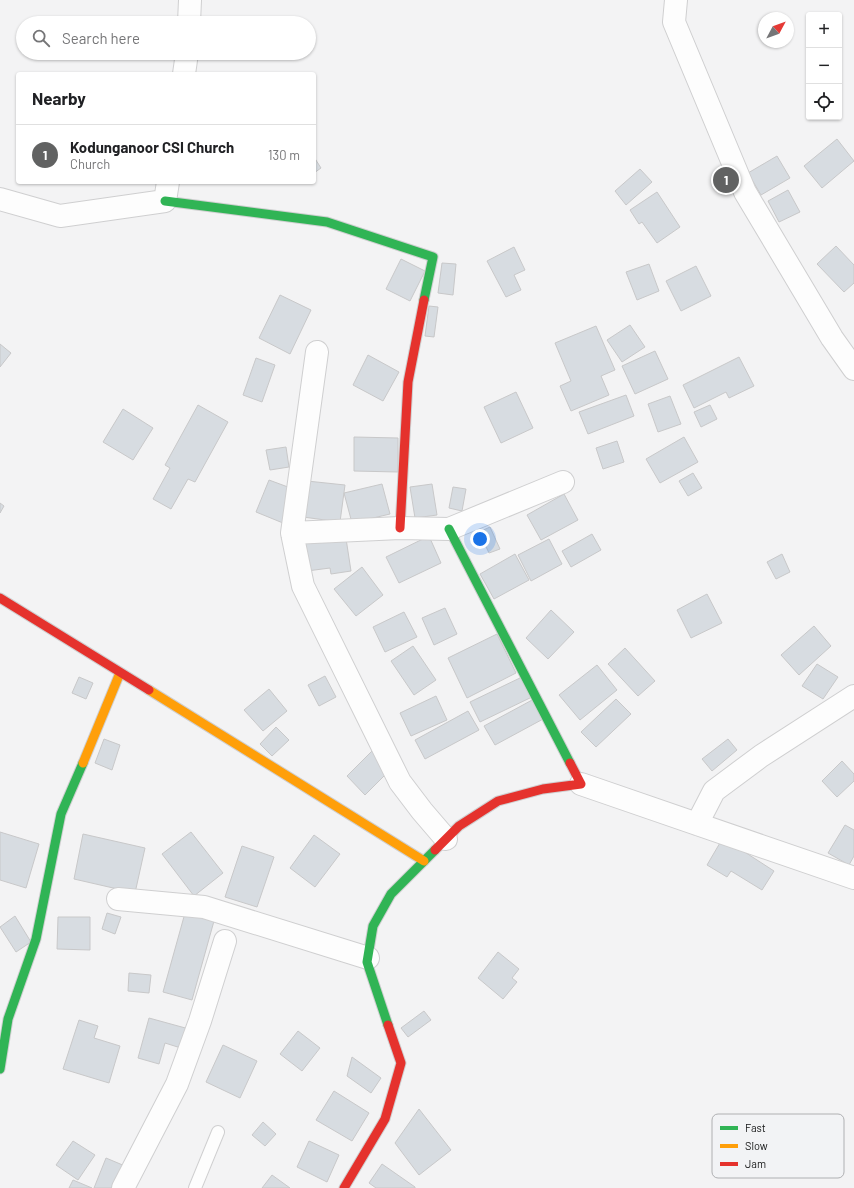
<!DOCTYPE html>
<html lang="en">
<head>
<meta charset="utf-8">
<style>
	:root { --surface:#fff; --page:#f2f2f2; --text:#202124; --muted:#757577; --line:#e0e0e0; --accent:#616262 }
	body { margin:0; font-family:Barlow,sans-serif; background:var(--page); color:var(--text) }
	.controls { position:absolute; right:12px; top:12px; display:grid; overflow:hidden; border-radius:4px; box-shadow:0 1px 3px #0004 }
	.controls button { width:36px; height:36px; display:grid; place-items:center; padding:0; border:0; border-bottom:1px solid var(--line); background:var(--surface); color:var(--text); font:20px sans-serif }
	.compass { position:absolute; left:758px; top:12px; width:36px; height:36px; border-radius:50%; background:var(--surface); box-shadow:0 1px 3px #0004; rotate:49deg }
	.you { position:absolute; left:480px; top:539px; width:14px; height:14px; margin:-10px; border:3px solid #fff; border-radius:50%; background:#1a73e8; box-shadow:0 0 0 6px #1a73e833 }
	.badge { display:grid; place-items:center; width:26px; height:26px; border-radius:50%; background:var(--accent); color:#fff; font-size:13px; font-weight:700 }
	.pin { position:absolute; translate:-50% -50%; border:2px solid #fff; box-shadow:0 1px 4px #0006 }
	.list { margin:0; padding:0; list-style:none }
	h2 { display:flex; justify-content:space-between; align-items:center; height:52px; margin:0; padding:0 16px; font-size:17px }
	h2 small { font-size:13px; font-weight:400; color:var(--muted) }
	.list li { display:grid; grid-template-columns:26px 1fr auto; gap:12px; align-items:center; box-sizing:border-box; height:60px; padding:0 16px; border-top:1px solid var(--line) }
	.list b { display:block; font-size:15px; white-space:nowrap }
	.list p { margin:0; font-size:13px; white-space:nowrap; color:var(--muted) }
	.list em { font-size:13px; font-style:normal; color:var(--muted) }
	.icon { flex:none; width:22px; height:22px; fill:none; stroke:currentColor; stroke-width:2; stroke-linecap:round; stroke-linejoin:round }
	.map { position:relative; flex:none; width:854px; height:1188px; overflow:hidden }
	.search { position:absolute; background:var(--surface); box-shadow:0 1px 3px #0004; left:16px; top:16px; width:300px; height:44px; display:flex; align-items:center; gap:10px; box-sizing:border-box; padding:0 14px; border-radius:22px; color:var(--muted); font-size:15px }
	.panel { position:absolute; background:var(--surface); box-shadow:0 1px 3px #0004; left:16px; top:72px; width:300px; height:112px; border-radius:4px }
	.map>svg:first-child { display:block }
</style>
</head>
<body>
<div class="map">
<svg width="854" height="1188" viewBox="0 0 854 1188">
	<rect width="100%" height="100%" fill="#f3f3f4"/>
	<path fill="#d7dce1" stroke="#c8c8c9" d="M837,139L854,161L822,188L804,166Z
		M777,156L790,178L761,195L748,173Z
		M314,157L321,168L314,173Z
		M640,169L652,182L626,205L615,191Z
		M788,190L800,212L779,222L768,201Z
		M657,192L680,227L657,243L642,222L639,224L630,210Z
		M836,246L854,265V283L844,292L817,264Z
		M514,247L525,270L514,275L521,290L506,297L487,261Z
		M401,259L425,271L410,301L386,289Z
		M442,263L456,264L453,295L438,293Z
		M649,264L659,291L637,300L626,272Z
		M696,266L711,296L681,311L666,281Z
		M280,295L311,310L290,354L259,338Z
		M429,306L438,307L434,337L425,336Z
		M630,325L645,347L622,362L607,340Z
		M596,326L615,370L601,376L609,395L571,411L560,386L571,381L555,343Z
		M0,344L11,353L0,367Z
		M655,351L668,379L635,394L622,366Z
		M368,355L399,372L383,401L353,385Z
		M739,357L754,386L729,398L726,392L694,408L683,385Z
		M256,358L275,365L262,402L243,395Z
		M516,392L533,428L501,443L484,407Z
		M626,395L634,416L588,434L579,412Z
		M670,396L681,424L658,432L648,404Z
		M198,405L228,422L195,482L188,479L171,509L153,499L170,468L165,465Z
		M710,405L717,419L701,427L694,412Z
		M123,409L153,428L133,460L103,442Z
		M354,437L398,438V472L354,471Z
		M684,437L698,462L660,483L646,459Z
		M617,441L624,462L603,469L596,448Z
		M286,447L289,467L270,470L266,450Z
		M693,473L702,488L688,496L679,481Z
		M269,480L296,490L283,523L256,512Z
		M307,481L345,485L340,522L303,517Z
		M382,484L390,514L352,523L344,493Z
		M432,484L437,515L415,518L410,487Z
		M453,487L466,489L462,511L449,508Z
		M564,494L578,520L541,540L527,515Z
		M0,503L4,506L0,513Z
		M490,527L500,549L489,553L479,532Z
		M345,532L351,571L331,574L330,568L307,571L302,538Z
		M592,534L601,550L571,567L562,551Z
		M429,536L441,563L399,583L386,557Z
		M549,539L562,564L531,581L518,555Z
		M515,554L529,580L494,599L480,574Z
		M782,554L790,572L776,579L767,562Z
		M362,567L383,595L356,616L334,589Z
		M707,594L722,623L691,638L677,610Z
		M445,608L457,634L434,645L422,618Z
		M551,610L574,632L548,659L526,638Z
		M404,612L417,637L385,652L373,627Z
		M814,626L831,646L799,675L781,655Z
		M497,634L516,673L467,698L448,658Z
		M413,646L436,680L414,695L391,661Z
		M625,648L655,681L638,696L608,664Z
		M817,664L838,677L823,699L802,686Z
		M597,665L617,690L580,720L559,695Z
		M325,676L336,697L319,706L308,685Z
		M79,677L93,683L86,699L72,693Z
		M522,677L532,697L480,722L470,702Z
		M269,689L287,711L263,731L244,710Z
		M436,696L447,720L411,736L400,713Z
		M534,699L545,718L495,745L484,726Z
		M616,699L631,714L596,747L581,732Z
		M468,711L479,730L425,759L415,740Z
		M276,727L289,740L272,756L260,744Z
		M104,739L120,745L112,770L95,763Z
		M728,739L737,750L712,771L702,759Z
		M376,747L394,766L365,795L347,776Z
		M842,761L854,774V781L837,797L822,781Z
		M845,825L854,830V856L849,865L828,853Z
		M0,832L39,844L26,888L0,880Z
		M191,832L223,873L194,896L162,854Z
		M83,834L145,848L135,893L74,879Z
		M314,835L340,854L315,887L290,868Z
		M724,836L740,849L774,871L762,890L731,871L727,877L707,865Z
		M242,846L274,857L257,907L225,897Z
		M107,913L121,917L115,934L102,929Z
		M185,913L214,921L192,1000L163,992Z
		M15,916L31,942L16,952L0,927Z
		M58,917H90V950L57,949Z
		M498,952L519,969L512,978L517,982L503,999L478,978Z
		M129,973L151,975L149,993L128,991Z
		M424,1011L431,1020L408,1037L401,1028Z
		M149,1018L189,1029L184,1049L165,1043L159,1064L138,1058Z
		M79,1020L98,1026L94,1038L120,1046L109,1083L63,1069Z
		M298,1031L320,1048L302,1071L280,1054Z
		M223,1045L257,1061L240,1098L206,1082Z
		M352,1057L381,1078L371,1093L347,1076Z
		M334,1091L369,1113L352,1141L316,1120Z
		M419,1109L451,1150L419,1175L395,1143Z
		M263,1122L276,1134L265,1146L252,1135Z
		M73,1141L95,1155L78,1180L56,1165Z
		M309,1141L339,1155L327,1182L297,1167Z
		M106,1158L125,1166L117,1188H94Z
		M382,1164L415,1187V1188H376L369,1183Z
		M272,1175L290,1188H262Z
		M73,1180L92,1188H69Z"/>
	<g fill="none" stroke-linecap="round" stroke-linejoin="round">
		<g stroke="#cfcfd0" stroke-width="14">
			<path id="lane" d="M195,1188L218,1132"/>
		</g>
		<g stroke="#cfcfd0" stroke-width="24">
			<path id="street" d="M676,0L674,22L745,192L832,338L854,369
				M189,23L190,0
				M184,74L187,53
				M0,199L60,216L165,201L168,182
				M317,352L292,533L400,528L449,529L563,482
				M292,533L303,586L400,782L422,811L446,839
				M581,784L854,878
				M697,824L714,791L761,756L854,696
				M118,899L204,907L368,958
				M123,1188L177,1084L200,1021L225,941"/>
		</g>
		<g stroke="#cfcfd0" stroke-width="11">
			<path id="fast" d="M165,201L327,222L433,257L424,300
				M449,529L570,763
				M388,1025L367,962L373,926L391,894L435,850
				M0,1069L8,1019L36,939L61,814L83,763"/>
		</g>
		<g stroke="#cfcfd0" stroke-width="11">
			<path id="slow" d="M149,690L424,861
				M83,763L120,673"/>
		</g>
		<g stroke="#cfcfd0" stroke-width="11">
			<path id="jam" d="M400,528L408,382L424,300
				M0,598L149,690
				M435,850L459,826L498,801L543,789L581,784L570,763
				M344,1188L385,1119L401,1063L388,1025"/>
		</g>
		<use href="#lane" stroke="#fdfdfd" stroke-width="12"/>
		<use href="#street" stroke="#fdfdfd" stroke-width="22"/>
		<use href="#fast" stroke="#30b455" stroke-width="9"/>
		<use href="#slow" stroke="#ff9f0a" stroke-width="9"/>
		<use href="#jam" stroke="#e5322d" stroke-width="9"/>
	</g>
	<rect x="712" y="1114" width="132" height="64" rx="6" fill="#f2f3f5" stroke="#afb0b2" stroke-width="1"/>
	<rect x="720" y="1126" width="18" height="4" fill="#30b455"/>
	<rect x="720" y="1144" width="18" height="4" fill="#ff9f0a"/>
	<rect x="720" y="1162" width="18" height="4" fill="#e5322d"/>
	<g font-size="11" fill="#131414">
		<text x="745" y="1132">Fast</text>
		<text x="745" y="1150">Slow</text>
		<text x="745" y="1168">Jam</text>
	</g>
</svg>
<div class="controls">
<button>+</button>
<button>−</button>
<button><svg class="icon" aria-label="locate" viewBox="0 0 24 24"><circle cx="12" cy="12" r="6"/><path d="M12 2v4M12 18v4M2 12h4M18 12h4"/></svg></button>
</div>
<svg class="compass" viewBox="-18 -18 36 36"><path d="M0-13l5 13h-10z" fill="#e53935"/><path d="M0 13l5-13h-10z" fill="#757577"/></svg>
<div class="you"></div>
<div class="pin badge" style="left:726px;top:180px">1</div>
<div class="search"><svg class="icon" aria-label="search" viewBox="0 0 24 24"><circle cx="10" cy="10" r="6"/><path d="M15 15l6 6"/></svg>Search here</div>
<section class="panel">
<h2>Nearby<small></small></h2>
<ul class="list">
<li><span class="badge">1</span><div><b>Kodunganoor CSI Church</b><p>Church</p></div><em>130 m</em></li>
</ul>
</section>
</div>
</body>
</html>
